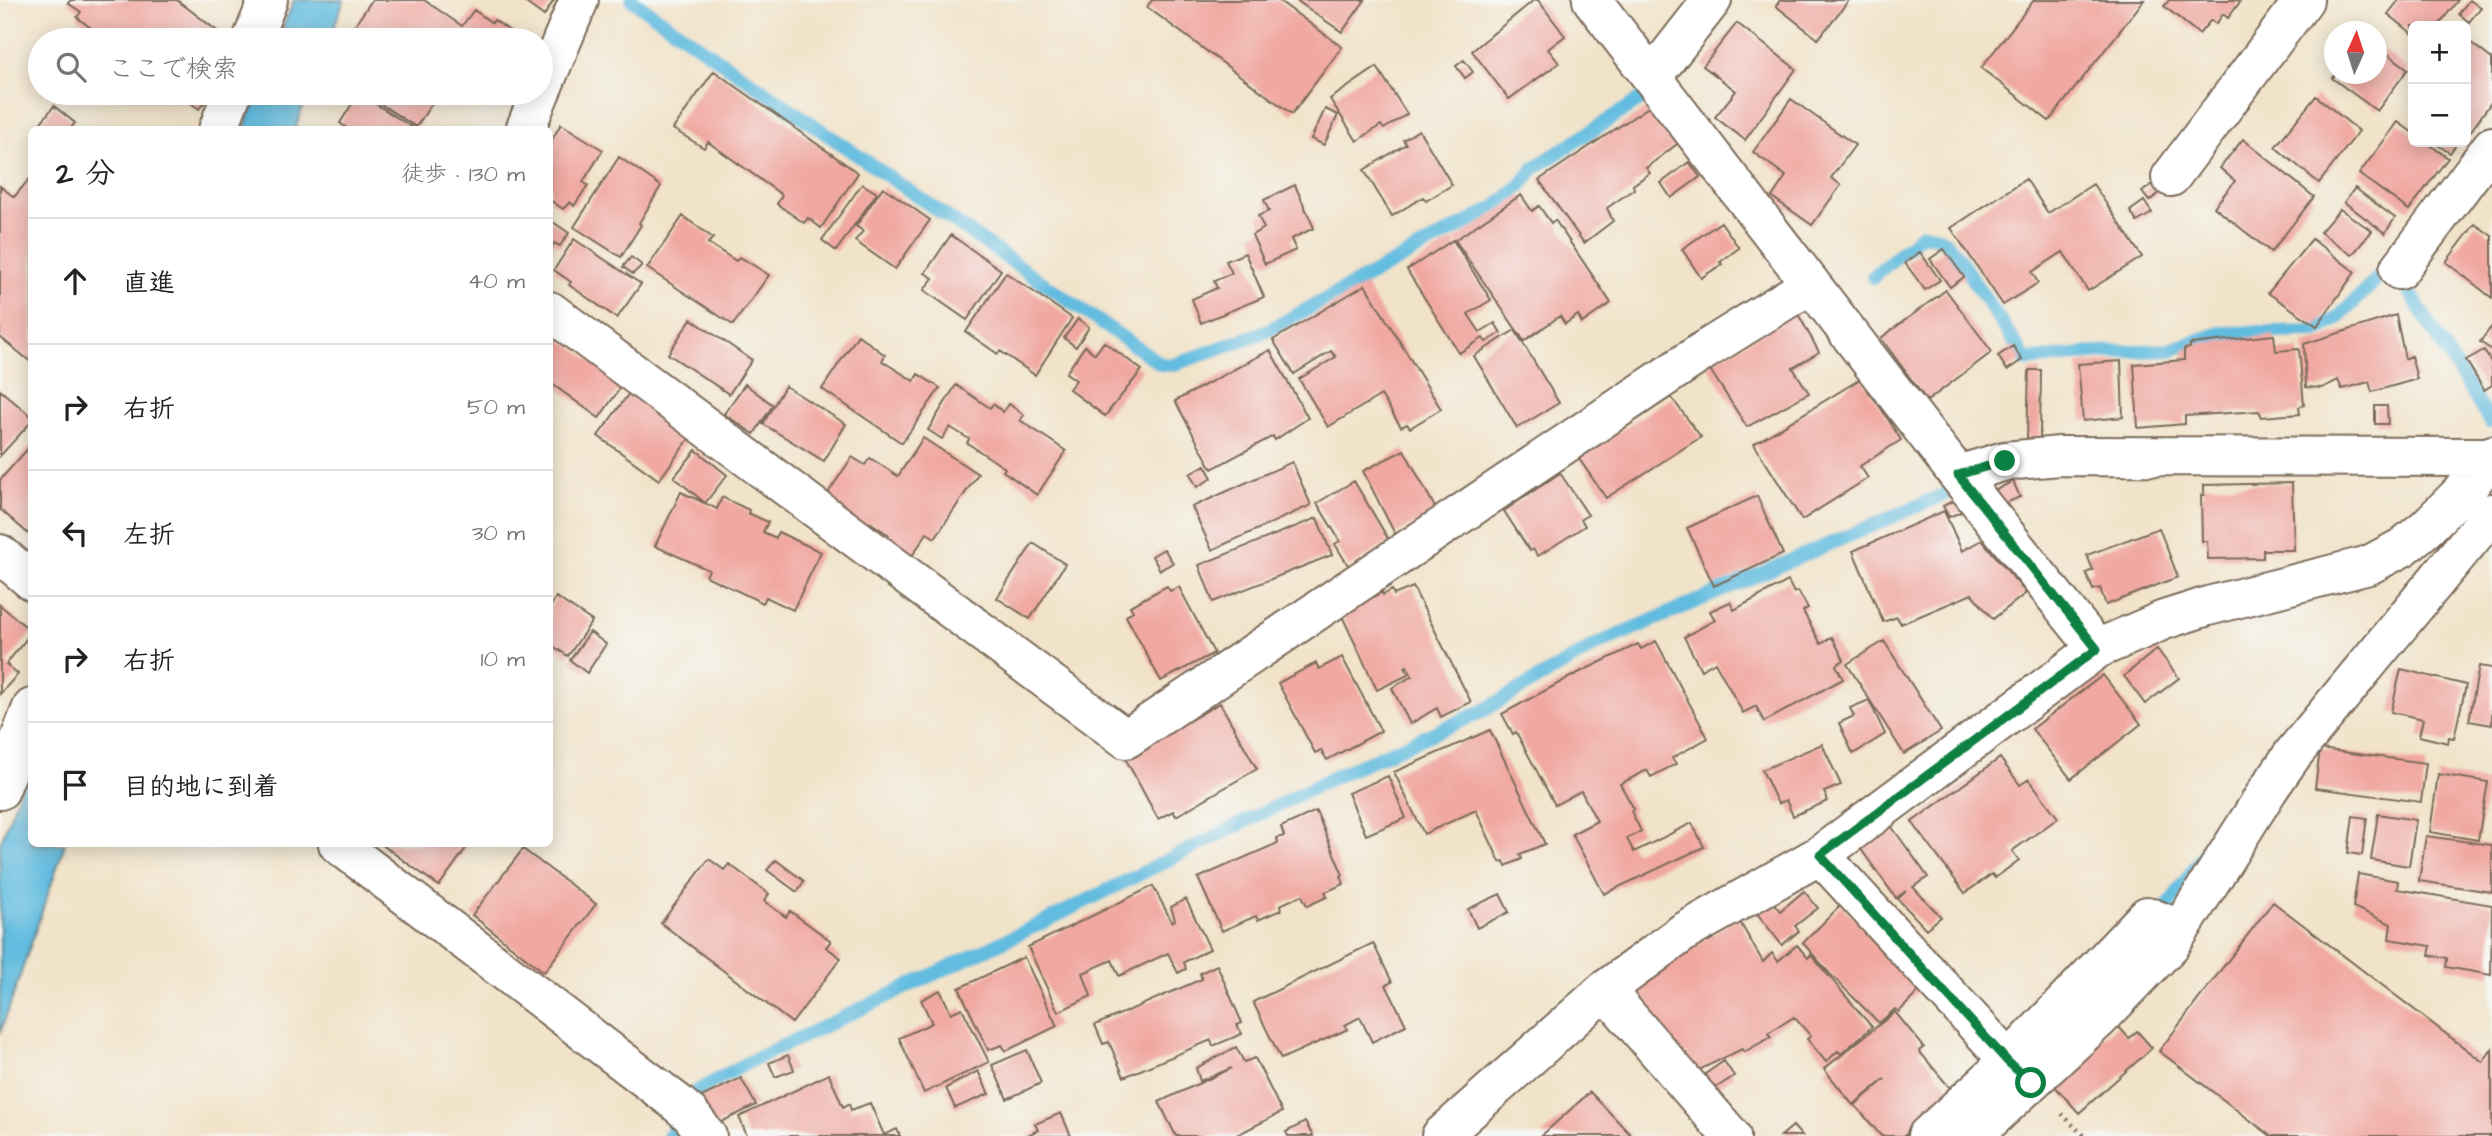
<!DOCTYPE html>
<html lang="ja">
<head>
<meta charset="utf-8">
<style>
	:root { --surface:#fff; --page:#f6f6f6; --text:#222; --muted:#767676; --line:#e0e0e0 }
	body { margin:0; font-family:"Architects Daughter","Klee One",sans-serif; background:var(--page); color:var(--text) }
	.controls { position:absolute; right:21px; top:21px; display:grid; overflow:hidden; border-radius:10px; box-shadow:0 4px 18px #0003 }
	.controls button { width:63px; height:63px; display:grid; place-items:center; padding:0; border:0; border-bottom:2px solid var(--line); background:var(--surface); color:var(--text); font:35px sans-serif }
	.compass { position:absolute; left:2324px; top:21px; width:63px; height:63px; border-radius:50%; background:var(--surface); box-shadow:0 4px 18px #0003; rotate:3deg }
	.stop { position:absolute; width:21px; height:21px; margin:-16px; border:5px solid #0b8043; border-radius:50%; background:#fff }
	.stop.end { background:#0b8043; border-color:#fff; box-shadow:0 2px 7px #0008 }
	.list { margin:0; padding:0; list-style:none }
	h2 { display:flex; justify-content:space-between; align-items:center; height:91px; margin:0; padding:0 28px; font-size:30px }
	h2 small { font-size:23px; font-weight:400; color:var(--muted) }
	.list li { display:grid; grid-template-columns:46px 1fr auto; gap:21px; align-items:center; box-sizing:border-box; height:126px; padding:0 28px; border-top:2px solid var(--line) }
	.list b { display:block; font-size:26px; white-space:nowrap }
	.list em { font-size:23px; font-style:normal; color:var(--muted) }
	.icon { flex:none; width:38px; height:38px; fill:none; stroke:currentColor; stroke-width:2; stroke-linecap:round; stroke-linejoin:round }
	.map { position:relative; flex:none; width:2492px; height:1136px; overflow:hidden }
	.search { position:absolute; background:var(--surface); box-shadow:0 4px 18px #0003; left:28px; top:28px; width:525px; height:77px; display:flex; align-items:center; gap:18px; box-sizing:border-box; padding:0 24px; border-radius:38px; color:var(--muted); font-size:26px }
	.panel { position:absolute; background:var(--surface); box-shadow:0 4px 18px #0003; left:28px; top:126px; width:525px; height:721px; border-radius:10px }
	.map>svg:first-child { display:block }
</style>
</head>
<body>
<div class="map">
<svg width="2492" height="1136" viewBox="0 0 2492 1136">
	<rect width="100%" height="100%" fill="#f6f6f2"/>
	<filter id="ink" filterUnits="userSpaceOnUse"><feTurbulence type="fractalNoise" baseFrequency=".0143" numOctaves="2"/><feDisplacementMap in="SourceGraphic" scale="14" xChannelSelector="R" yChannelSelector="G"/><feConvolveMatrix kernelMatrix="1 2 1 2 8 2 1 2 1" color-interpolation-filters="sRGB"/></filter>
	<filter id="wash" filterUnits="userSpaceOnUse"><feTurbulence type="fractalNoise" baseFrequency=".00686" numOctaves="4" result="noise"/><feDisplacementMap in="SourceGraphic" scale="28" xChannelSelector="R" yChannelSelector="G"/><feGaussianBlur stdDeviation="1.57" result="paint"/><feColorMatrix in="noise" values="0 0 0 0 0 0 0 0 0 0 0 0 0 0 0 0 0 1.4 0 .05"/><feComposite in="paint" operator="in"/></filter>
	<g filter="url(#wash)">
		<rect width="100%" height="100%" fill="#f1e3c9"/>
		<path fill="#62bcdf" stroke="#4e737e" stroke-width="2" d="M294,0H344L329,40H278Z
			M257,93H308L295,129H244Z
			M31,760L32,844H65L0,1034V844Z"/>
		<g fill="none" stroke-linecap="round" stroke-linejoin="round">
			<path stroke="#62bcdf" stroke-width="14" d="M632,0L1161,364L1173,365L1267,331L1496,207L1520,186L1534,168L1646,96
				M1873,277L1922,234L1938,237L1950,246L2026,360L2102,352L2170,350L2220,333L2317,331L2337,319L2380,276C2395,271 2400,280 2409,291L2490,422
				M2160,918L2224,825
				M669,1136L695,1092L747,1063L1050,919L1338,775L1481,712L1598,644L1952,491"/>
		</g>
		<g id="blocks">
			<path fill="#f0a8a1" d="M71,0H177L229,40H106L77,17L81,12L68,3Z
				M372,0H424L462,26L474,10L492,23L494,20L523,40H345Z
				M522,0H554L544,16Z
				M1152,0H1278L1342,47L1292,114L1147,7Z
				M1296,0H1365L1342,32Z
				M1534,0H1538L1565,36L1548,49L1559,63L1509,99L1472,51Z
				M1780,0H1849L1818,39L1776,6Z
				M2034,0H2144L2049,121L1981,68Z
				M2169,0H2238L2240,2L2228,18L2223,14L2216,24L2211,20L2199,34L2164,6Z
				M2399,0H2458L2438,26H2413V34L2388,14Z
				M2469,0L2481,7L2469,22L2459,14Z
				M1737,23L1796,69L1745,140L1715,117L1736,91L1703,66Z
				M2466,39L2492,59V101L2468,135L2466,133Z
				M2376,45L2408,69L2377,111L2332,78L2336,74H2376Z
				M1464,60L1473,72L1465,78L1456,66Z
				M1377,67L1407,114L1384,129L1381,125L1357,141L1330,99Z
				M714,71L858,173L821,228L808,218L804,223L777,204L782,195L708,142L704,148L673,129Z
				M194,93H212L199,109L188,101Z
				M359,93L416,130H349L340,123Z
				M364,93H439L416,127Z
				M2316,96L2359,131L2319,183L2275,147Z
				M1791,99L1855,145L1831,178L1841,185L1812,225L1772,197L1786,176L1753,152Z
				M1653,104L1681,141L1646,168L1650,173L1633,185L1634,189L1607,208L1613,221L1584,243L1539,180Z
				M54,106L75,123L71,128L73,130H35Z
				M1325,109L1338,115L1324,145L1311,139Z
				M2398,122L2413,133V142H2426L2448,158L2409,210L2359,174Z
				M561,124L603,150L583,182L588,185L574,206L570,202L563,209L550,200V143Z
				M1419,130L1452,185L1426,201L1423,197L1392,216L1364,170L1406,144L1403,140Z
				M2243,139L2314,197L2271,252L2214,207L2235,181L2220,168Z
				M2433,142H2458L2450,153Z
				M619,157L661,186L639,223L641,225L621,257L574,227Z
				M1689,162L1700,177L1671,198L1661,183Z
				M32,176V363L0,337V186L14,197Z
				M2026,179L2048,213L2093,184L2142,257L2088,291L2063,252L2032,272L2038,283L2003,305L1951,228Z
				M2154,183L2161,192L2149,201L2142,192Z
				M862,184L877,193L836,251L822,240Z
				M1295,185L1314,228L1291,239L1296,250L1265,264L1252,235L1264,228L1258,216L1269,211L1264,200Z
				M883,187L930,220L895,269L855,241L863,231L856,226Z
				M2355,188L2395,218L2385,233L2344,202Z
				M1521,195L1532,211L1539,206L1551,223L1555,220L1611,303L1582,323L1578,315L1565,324L1560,316L1524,341L1455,240Z
				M2144,201L2152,213L2137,222L2130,211Z
				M2340,209L2372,231L2352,255L2320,232Z
				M683,216L713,238L708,243L736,261L740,257L769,275L733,325L647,268Z
				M550,220L569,233L560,246L554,243L550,250Z
				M1721,222L1739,248L1720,262L1722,264L1701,278L1682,249Z
				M2475,224L2492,236V298L2446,262Z
				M951,235L1001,270L967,320L924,290L933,278L925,273Z
				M574,239L641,284L617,318L569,285L571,282L554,270Z
				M2312,239L2355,272L2317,326L2268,293Z
				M1453,240L1491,300L1468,314L1480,332L1495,323L1501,333L1486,342L1483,338L1459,353L1407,270Z
				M1944,249L1964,277L1950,287L1930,259Z
				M1920,252L1940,280L1925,290L1905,263Z
				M1245,253L1264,297L1201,323L1192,299L1217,288L1214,281L1232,273L1226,261Z
				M631,257L642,265L633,274L623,267Z
				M1006,273L1072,318L1035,375L1000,351L998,354L966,332Z
				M1365,285L1441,409L1410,428L1407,424L1401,427L1381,395L1328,427L1299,379L1336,357L1331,351L1294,374L1273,340Z
				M1946,290L1992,352L1927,401L1881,338Z
				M1797,312L1819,352L1793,368L1809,393L1747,427L1707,365Z
				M2396,315L2405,359L2411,356L2417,379L2372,392L2369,382L2342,389L2338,380L2322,388L2306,387L2304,344Z
				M691,319L752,360L729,394L668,354Z
				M1078,319L1089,327L1076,347L1064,338Z
				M2492,326V350L2480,342Z
				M1515,330L1559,403L1517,428L1474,356Z
				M550,331L623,384L599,418L552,384L550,388Z
				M858,335L885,355L882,361L914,381L918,374L940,388L902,443L822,389Z
				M2274,335L2276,351L2299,349L2304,405L2299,407L2300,414L2262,417L2259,411L2185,416V424L2138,428L2134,364L2184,360V349L2190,348V344Z
				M1104,342L1142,370L1105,416L1069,389L1076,380L1066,373L1085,346L1095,354Z
				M2013,346L2022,360L2007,370L1998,356Z
				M1270,350L1308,418L1275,440L1273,436L1212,469L1175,401Z
				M2484,350L2492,364V385L2484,390L2466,360Z
				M2121,361L2123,417L2083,421L2078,364Z
				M2029,370H2041L2040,439L2027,438Z
				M1862,378L1901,440L1860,466L1868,478L1802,520L1754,444Z
				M745,384L773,405L754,434L724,414Z
				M956,385L990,408L993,404L1003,412L1009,404L1024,415L1020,420L1066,451L1037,495L1003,471L1005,468L967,443L969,439L950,427L942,439L928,430Z
				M785,386L846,424L824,461L763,424Z
				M0,390L32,417V421L0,456Z
				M630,392L691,436L659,480L598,436Z
				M1671,397L1701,437L1606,498L1575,453L1596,441L1599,445Z
				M2375,406H2387L2388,424H2375Z
				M923,438L978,474L935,538L927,533L912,556L887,539L889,535L871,523L866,532L826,496L852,457L865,465L870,458L898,476Z
				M32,444V537L0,509V480Z
				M696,450L727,475L705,503L674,477Z
				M1404,450L1438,513L1395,534L1363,471Z
				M1292,462L1311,505L1212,550L1192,507Z
				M1205,465L1212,478L1197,487L1190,474Z
				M1560,473L1588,515L1581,519L1585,526L1538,556L1533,549L1530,551L1504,511Z
				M1354,481L1390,542L1349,567L1335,544L1340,541L1317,503Z
				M2013,481L2020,497L2001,505L1994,491Z
				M2292,483L2294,550H2263V558L2208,559L2207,541H2202L2201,495H2204V485Z
				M681,492L717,509L722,497L749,510L748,513L768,522L763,532L776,538L778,532L821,552L793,610L766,597L763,603L706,576L709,570L655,546Z
				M1757,496L1783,554L1714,586L1687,528Z
				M1955,500L1961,512L1949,517L1943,506Z
				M1944,511L1962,551L1982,540L2026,593L1993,619L1972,594L1901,624L1897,617L1883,622L1853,551Z
				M1317,518L1332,555L1213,602L1199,565Z
				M2159,528L2178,577L2106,605L2100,588L2093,590L2086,573L2093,570L2087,555Z
				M1033,543L1065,564L1030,619L997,598Z
				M1164,549L1173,563L1160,570L1152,556Z
				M1788,581L1794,593L1798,591L1808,608L1803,611L1821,644L1832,637L1844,660L1836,665L1843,679L1764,722L1756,706L1743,713L1715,662L1701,670L1684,637L1715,620L1710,611L1730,602L1734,610Z
				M1167,586L1170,591L1179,587L1214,653L1161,681L1126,616L1133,611L1130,606Z
				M1413,587L1471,702L1441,717L1437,708L1410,724L1392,688L1412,676L1407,666L1405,667L1408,675L1377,690L1341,614L1382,592L1383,595L1392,590L1394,595Z
				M556,597L592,621L568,656L550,644V607Z
				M0,605L32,632L6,664L18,674L0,694Z
				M590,632L606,644L587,673L570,660Z
				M1656,641L1708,738L1672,758L1676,764L1651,777L1647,770L1620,784L1634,809L1631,811L1641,831L1627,839L1634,852L1692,823L1704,847L1604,894L1572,834L1597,821L1581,791L1555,805L1516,732L1513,734L1502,714L1574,675L1638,644L1641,649Z
				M1884,641L1941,731L1904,754L1847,664Z
				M2157,649L2179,678L2145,704L2124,676Z
				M1342,657L1381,731L1327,760L1321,750L1315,753L1278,683L1316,663L1319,669Z
				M2479,666L2492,668V725L2469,721Z
				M2401,669L2466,685L2454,738L2449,737L2448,743L2419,736L2423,719L2391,712Z
				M2103,675L2141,724L2071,779L2032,729Z
				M1869,700L1885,734L1853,754L1839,723L1854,716L1850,708Z
				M1220,703L1257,769L1176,816L1173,811L1158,819L1125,758Z
				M1490,730L1545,844L1520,854L1522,859L1506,866L1504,861L1500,862L1476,810L1424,834L1394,772Z
				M1822,744L1841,785L1824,792L1828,801L1793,816L1786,800L1778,804L1762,770Z
				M2320,749L2426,763L2421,802L2315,788Z
				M2000,758L2020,785L2029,779L2058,818L2012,851L2019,860L1995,878L1992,874L1965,893L1912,822Z
				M2438,774L2488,782L2478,840L2430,832Z
				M1388,776L1406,818L1366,835L1348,793Z
				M1316,811L1343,875L1341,876L1344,884L1325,892L1327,897L1307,906L1302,895L1280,905L1281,910L1258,920L1256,916L1222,931L1198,878L1278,843L1277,838L1284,836L1281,827Z
				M2378,814L2416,820L2409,866L2371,860Z
				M2353,816L2367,818L2362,855L2348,853Z
				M1889,823L1928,877L1913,887L1941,917L1926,929L1898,899L1906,891L1896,898L1858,845Z
				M2426,836L2492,845V892L2419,881Z
				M381,844H469L439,886Z
				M523,849L596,904L544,972L472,915Z
				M709,859L724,870L729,864L769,894L764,901L786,917L790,911L831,941L826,947L841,958L792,1023L661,923Z
				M776,860L804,881L797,892L767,870Z
				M2358,874L2398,881L2397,889L2492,905L2491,975L2446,967L2447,958L2429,955L2431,946L2389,939L2391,924L2353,907Z
				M1153,886L1172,922L1175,920L1171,907L1186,899L1210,949L1184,962L1186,969L1178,973L1168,953L1119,976L1112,960L1083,973L1091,996L1058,1012L1028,947Z
				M1804,891L1818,908L1795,926L1799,931L1782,945L1752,907L1768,896L1780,911Z
				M1500,894L1509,912L1477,928L1468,909Z
				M2273,902L2483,1062L2492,1049V1136H2271L2159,1051Z
				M1841,905L1923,987L1899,1012L1895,1009L1879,1023L1830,974L1803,943Z
				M1737,917L1763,962L1772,953L1778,961L1797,945L1808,958L1811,955L1872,1027L1841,1054L1838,1051L1826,1062L1807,1039L1811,1036L1794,1017L1768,1033L1771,1037L1744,1052L1742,1049L1695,1072L1686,1053L1682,1056L1629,991Z
				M1373,943L1392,982L1386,985L1406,1025L1372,1042L1360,1017L1345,1025L1348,1029L1281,1059L1253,1002Z
				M1024,957L1057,1026L1006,1051L1002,1045L988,1050L959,988Z
				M1217,965L1242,1023L1237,1025L1242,1034L1213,1046L1211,1040L1124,1077L1109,1042L1103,1044L1095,1025L1202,979L1200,973Z
				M940,990L951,1013L962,1008L989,1062L924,1093L899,1038L932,1023L921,1000Z
				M1895,1012L1924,1047L1919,1051L1955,1094L1904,1136H1881L1855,1105L1885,1079L1853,1105L1824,1069Z
				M2117,1025L2129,1038L2137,1031L2152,1048L2079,1113L2052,1083Z
				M1236,1047L1244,1062L1255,1058L1282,1112L1235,1136H1176L1159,1102L1232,1068L1200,1081L1196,1068Z
				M1027,1050L1041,1083L1007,1099L992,1065Z
				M788,1055L794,1070L775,1077L769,1063Z
				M1724,1061L1734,1076L1708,1093L1698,1079Z
				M978,1071L989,1094L955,1108L946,1088Z
				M829,1074L843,1107L849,1104L851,1110L870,1103L884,1135L897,1129L900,1136H747L739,1117Z
				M741,1078L756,1105L711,1127L695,1100Z
				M1590,1092L1632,1136H1541Z
				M1061,1113L1071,1136H1026L1038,1130L1035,1124Z
				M1305,1122L1313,1136H1288L1286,1132Z
				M1793,1126L1802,1136H1781Z"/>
		</g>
	</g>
	<g filter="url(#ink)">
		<use href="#blocks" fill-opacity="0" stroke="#7b6b5a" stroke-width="2"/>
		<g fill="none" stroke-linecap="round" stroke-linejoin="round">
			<g stroke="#7b6b5a" stroke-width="42">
				<path id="minor" d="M1592,0L1958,475L2097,649
					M252,40L268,0
					M1652,77L1712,0
					M541,91L579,0
					M218,130L232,93
					M525,130L540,93
					M2171,177L2304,0
					M2399,270L2492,146
					M550,311L1126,739L1705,350L1811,284
					M1958,475L2005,461L2060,456L2491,457
					M0,554L32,581
					M0,790L32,708
					M338,844L676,1102L690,1114L707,1136
					M1820,855L2025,1078
					M1605,990L1731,1136
					M1441,1136L1605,990L1684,932L1820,855L2097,649L2164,620L2208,606L2369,565L2403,547L2426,528L2471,483L2492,455
					M1927,1136L2008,1062L2147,916L2179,929
					M1973,1136L2100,1018L2171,944L2268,790L2293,754L2492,513"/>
			</g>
			<path stroke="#7b6b5a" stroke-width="4.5" stroke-dasharray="2 5" stroke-linecap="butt" d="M2062,1114L2084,1136"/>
			<use href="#minor" stroke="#fff" stroke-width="38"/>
		</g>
	</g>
	<g fill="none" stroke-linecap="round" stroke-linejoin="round" filter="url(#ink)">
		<path stroke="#0b8043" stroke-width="9" d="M2005,461L1958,475L2097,649L1820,855L2008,1062L2031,1083"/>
	</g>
</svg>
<div class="controls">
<button>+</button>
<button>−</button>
</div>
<svg class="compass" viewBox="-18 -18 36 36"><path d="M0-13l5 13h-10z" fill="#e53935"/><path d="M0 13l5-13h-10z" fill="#767676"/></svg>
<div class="stop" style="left:2031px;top:1083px"></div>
<div class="stop end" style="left:2005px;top:461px"></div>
<div class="search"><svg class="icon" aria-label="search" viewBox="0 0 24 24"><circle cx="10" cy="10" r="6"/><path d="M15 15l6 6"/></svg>ここで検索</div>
<section class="panel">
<h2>2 分<small>徒歩 · 130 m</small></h2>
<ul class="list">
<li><svg class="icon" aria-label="ahead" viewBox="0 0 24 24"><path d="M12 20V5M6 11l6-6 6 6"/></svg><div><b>直進</b></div><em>40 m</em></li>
<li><svg class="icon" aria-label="right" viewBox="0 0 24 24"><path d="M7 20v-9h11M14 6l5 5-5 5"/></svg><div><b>右折</b></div><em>50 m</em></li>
<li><svg class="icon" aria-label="left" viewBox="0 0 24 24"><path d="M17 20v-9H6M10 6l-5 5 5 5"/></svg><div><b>左折</b></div><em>30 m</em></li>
<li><svg class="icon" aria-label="right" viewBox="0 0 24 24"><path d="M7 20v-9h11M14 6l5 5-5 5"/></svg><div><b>右折</b></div><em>10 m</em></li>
<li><svg class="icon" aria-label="arrive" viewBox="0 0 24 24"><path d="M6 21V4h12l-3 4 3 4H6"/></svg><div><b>目的地に到着</b></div></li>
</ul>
</section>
</div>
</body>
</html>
